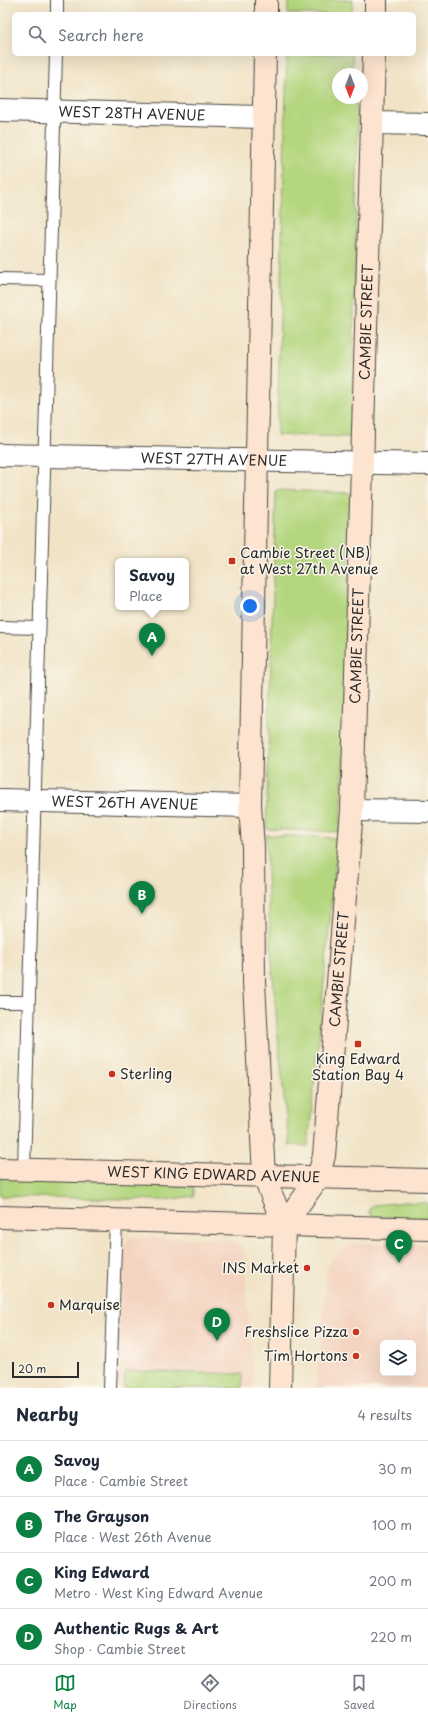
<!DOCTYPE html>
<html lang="en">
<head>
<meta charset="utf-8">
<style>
	:root { --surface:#fff; --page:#f6f6f7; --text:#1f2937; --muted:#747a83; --line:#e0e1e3; --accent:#0b8043 }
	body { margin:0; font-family:"Playpen Sans",sans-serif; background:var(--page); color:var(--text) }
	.controls { position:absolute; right:12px; bottom:12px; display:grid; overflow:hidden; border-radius:6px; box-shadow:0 4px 16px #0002 }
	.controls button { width:36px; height:36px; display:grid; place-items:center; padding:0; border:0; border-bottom:1px solid var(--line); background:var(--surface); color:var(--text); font:20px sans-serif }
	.compass { position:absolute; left:332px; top:68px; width:36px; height:36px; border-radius:50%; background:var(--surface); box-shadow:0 4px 16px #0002; rotate:180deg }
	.scale { position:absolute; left:12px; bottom:10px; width:67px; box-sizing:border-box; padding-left:4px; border:2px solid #2b2b2b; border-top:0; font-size:11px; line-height:14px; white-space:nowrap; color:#2b2b2b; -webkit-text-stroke:3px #fbf7ec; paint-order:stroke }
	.you { position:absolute; left:250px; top:606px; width:14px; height:14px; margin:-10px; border:3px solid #fff; border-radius:50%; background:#1a73e8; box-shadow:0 0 0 6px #1a73e833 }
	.badge { display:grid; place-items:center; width:26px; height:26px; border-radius:50%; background:var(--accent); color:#fff; font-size:13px; font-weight:700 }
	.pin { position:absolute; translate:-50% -33px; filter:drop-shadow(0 1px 2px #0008) }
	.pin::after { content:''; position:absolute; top:21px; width:14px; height:12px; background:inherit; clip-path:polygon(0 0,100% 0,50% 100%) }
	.popup { position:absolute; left:115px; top:558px; width:74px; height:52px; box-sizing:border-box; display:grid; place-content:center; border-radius:6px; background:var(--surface); filter:drop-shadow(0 1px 3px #0005); font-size:13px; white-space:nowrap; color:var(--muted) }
	.popup b { font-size:15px; color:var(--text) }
	.popup::after { content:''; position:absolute; left:50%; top:100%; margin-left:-8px; border:8px solid transparent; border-top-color:var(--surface) }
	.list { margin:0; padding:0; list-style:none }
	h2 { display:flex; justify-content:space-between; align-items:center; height:52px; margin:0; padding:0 16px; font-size:17px }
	h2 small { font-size:13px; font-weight:400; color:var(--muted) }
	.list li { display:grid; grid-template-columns:26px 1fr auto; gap:12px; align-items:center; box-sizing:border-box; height:56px; padding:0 16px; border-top:1px solid var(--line) }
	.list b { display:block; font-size:15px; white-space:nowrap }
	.list p { margin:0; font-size:13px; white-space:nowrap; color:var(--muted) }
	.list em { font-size:13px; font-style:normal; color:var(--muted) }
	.icon { flex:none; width:22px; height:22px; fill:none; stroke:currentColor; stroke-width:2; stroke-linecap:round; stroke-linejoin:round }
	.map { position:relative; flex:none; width:428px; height:1388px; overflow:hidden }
	.search { position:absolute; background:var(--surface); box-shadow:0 4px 16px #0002; left:12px; right:12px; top:12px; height:44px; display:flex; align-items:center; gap:10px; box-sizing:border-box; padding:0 14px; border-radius:6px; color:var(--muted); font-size:15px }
	.sheet { height:276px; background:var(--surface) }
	nav { display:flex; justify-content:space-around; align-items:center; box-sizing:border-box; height:56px; border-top:1px solid var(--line); background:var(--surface); font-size:11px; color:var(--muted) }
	nav a { display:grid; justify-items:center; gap:2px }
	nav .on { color:var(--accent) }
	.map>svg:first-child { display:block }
</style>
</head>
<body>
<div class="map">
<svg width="428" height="1388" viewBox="0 0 428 1388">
	<rect width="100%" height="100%" fill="#fbf7ec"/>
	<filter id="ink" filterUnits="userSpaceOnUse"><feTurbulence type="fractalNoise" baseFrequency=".025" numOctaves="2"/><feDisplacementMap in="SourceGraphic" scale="8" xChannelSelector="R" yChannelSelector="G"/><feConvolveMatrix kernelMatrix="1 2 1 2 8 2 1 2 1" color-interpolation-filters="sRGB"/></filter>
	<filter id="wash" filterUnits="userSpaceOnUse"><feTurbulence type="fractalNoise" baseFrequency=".012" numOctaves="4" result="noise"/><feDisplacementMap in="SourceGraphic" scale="16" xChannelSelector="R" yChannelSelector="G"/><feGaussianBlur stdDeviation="0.9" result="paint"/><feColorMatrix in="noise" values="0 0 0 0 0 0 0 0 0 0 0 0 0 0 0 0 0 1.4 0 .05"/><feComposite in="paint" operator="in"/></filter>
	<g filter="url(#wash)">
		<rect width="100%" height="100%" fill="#f1e3c6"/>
		<path fill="#f4d3c0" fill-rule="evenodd" d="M130,1237L224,1239L238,1243L243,1248L254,1388H118L122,1250Z
			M365,1243L428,1245V1388H316L327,1268L332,1258L342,1249L352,1244ZM383,1343H413V1373H383Z"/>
		<path fill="#b3d67e" stroke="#6f8054" d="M288,0H353L352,14H288Z
			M287,54H352L353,74H338V98H355L358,129L351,437L277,435Z
			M276,490L351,493L342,801L339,832L266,829Z
			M266,835L338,838L308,1146L289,1145C278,1043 268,939 266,835Z
			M0,1177L51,1178L192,1187L194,1188V1196L163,1200L0,1196Z
			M405,1202L428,1203V1218L374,1217L369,1213L370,1208L373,1205Z
			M125,1371L242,1374V1388H124Z"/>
	</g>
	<g filter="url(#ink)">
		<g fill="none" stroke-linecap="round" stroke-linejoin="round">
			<g stroke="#494742" stroke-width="14">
				<path id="lane" d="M57,14V0
					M0,279L49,280
					M0,627L38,628
					M0,1002H28
					M24,1169L56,54
					M110,1388L116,1220"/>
			</g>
			<g stroke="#494742" stroke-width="24">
				<g id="street">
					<path id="s1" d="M0,110L263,117"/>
					<path d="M372,123L428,124"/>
					<path id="s2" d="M0,455L428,464"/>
					<path id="s3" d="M0,800L250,806"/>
					<path d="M352,810L428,811"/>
				</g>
			</g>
			<g stroke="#494742" stroke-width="24">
				<g id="secondary">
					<path d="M266,14V0"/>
					<path d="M376,14V0"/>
					<path d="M265,54L250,806L253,847L254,982L264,1177L284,1225L280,1388"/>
					<path id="s4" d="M0,1169L428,1180"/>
					<path d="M0,1217L428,1229"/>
					<path id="s5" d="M284,1225L318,1178L324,1156L352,810L374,54"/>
				</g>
			</g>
			<use href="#lane" stroke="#fff" stroke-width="12"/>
			<use href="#street" stroke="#fff" stroke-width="22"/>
			<use href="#secondary" stroke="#fde4d0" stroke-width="22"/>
		</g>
	</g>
	<g fill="#c8321e" stroke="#fbf7ec" stroke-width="1.5">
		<rect x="228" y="557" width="8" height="8" rx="2"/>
		<rect x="354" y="1040" width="8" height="8" rx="2"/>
		<circle cx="112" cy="1074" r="4"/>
		<circle cx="307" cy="1268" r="4"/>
		<circle cx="51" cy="1305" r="4"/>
		<circle cx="356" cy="1332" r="4"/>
		<circle cx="356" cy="1356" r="4"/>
	</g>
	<g text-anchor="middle" stroke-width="3" stroke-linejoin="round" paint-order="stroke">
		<g font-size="14" fill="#2b2b2b" stroke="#fbf7ec">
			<text dy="5" stroke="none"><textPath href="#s1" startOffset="132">WEST 28TH AVENUE</textPath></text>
			<text dy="5" stroke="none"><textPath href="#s5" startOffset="916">CAMBIE STREET</textPath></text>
			<text dy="5" stroke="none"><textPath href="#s2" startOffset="214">WEST 27TH AVENUE</textPath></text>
			<text dy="5" stroke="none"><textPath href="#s5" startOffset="592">CAMBIE STREET</textPath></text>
			<text dy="5" stroke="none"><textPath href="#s3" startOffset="125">WEST 26TH AVENUE</textPath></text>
			<text dy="5" stroke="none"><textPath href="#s5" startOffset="268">CAMBIE STREET</textPath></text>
			<text dy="5" stroke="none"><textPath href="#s4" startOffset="214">WEST KING EDWARD AVENUE</textPath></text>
		</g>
		<g font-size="14" fill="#2b2b2b" stroke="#fbf7ec" text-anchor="start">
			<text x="240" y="558">Cambie Street (NB)<tspan x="240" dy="16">at West 27th Avenue</tspan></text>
			<text x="358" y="1064" text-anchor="middle">King Edward<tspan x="358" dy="16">Station Bay 4</tspan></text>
			<text x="120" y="1079">Sterling</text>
			<text x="299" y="1273" text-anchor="end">INS Market</text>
			<text x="59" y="1310">Marquise</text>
			<text x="348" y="1337" text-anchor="end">Freshslice Pizza</text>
			<text x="348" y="1361" text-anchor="end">Tim Hortons</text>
		</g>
	</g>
</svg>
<div class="controls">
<button><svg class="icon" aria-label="layers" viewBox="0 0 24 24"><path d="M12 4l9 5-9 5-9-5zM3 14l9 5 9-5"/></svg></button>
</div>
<svg class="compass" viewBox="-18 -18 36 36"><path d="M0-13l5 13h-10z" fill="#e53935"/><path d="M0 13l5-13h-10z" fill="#747a83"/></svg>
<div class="scale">20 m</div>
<div class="you"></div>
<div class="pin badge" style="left:152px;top:656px">A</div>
<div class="popup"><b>Savoy</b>Place</div>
<div class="pin badge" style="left:142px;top:914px">B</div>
<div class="pin badge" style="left:399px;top:1263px">C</div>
<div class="pin badge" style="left:217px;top:1341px">D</div>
<div class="search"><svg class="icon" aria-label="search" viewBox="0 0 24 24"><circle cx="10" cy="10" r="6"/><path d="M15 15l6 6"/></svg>Search here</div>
</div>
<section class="sheet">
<h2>Nearby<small>4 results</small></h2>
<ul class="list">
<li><span class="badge">A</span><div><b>Savoy</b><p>Place · Cambie Street</p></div><em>30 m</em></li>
<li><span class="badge">B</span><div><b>The Grayson</b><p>Place · West 26th Avenue</p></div><em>100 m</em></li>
<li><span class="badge">C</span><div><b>King Edward</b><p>Metro · West King Edward Avenue</p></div><em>200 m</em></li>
<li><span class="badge">D</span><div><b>Authentic Rugs &amp; Art</b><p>Shop · Cambie Street</p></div><em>220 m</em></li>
</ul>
</section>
<nav>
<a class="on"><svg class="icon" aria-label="map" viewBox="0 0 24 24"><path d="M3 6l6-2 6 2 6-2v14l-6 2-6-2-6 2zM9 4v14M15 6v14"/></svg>Map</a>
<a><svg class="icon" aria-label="directions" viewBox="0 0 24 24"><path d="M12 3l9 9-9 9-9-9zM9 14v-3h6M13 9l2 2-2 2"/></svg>Directions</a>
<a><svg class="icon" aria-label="saved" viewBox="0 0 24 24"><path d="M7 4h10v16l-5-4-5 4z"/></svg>Saved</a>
</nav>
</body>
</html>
